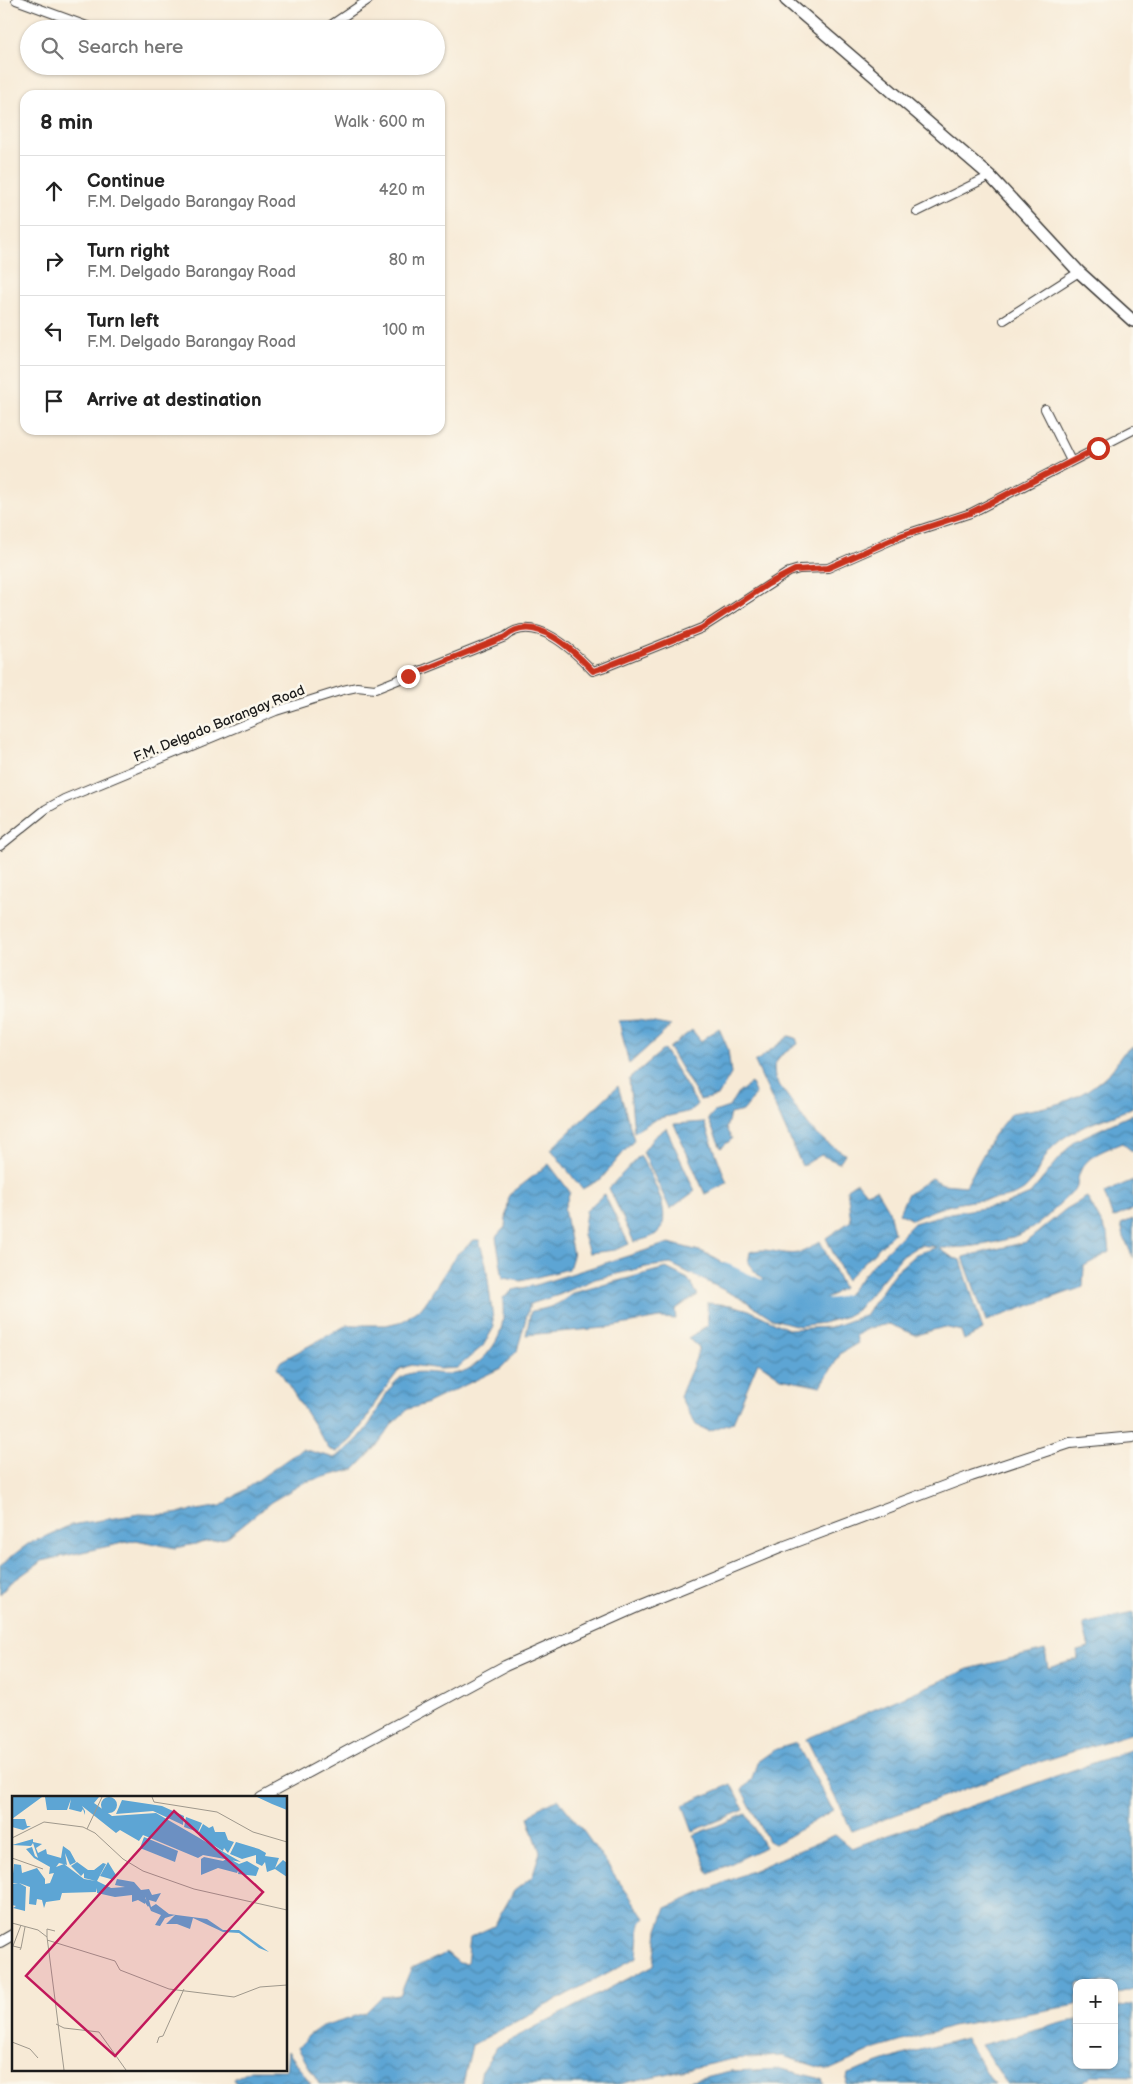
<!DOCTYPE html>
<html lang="en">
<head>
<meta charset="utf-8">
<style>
	:root { --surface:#fff; --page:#f2f2f2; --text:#222; --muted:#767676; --line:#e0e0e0 }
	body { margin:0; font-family:"Balsamiq Sans",sans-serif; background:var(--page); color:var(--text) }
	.controls { position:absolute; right:15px; bottom:15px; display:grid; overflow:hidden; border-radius:10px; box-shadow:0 1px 4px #0004 }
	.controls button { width:45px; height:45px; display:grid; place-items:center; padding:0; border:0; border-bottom:1px solid var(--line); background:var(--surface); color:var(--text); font:25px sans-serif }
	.stop { position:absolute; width:15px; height:15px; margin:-11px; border:4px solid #c8321e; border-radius:50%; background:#fff }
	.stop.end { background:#c8321e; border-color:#fff; box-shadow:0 1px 5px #0008 }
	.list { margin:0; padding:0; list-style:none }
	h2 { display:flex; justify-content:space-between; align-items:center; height:65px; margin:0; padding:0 20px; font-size:21px }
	h2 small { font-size:16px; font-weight:400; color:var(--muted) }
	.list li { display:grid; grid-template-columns:32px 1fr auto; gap:15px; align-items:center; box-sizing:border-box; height:70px; padding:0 20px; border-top:1px solid var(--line) }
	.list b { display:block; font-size:19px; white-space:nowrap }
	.list p { margin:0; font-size:16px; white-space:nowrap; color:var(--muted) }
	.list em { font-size:16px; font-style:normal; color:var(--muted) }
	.icon { flex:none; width:28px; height:28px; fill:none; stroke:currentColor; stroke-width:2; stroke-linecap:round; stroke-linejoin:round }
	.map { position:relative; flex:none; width:1133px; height:2084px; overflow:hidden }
	.search { position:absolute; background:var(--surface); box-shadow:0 1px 4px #0004; left:20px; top:20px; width:425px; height:55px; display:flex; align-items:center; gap:12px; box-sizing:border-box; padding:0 18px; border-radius:28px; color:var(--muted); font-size:19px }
	.panel { position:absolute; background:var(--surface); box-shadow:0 1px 4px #0004; left:20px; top:90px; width:425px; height:345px; border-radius:15px }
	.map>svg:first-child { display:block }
</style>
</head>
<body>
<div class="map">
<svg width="1133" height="2084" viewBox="0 0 1133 2084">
	<defs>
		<pattern id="water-waves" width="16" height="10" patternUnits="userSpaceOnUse" patternTransform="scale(1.25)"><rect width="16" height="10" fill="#5da5d4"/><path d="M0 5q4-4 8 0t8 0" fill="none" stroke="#4c86ab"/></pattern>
	</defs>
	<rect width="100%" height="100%" fill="#fbf7ec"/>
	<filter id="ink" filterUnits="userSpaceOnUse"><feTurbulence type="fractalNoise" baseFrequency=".02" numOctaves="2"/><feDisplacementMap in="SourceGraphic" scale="10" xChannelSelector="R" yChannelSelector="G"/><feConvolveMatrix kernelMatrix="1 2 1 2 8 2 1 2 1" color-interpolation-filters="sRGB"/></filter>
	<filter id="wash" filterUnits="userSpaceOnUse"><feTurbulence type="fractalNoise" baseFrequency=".0096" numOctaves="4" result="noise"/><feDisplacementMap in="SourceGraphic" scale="20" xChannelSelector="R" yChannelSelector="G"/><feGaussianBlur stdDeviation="1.12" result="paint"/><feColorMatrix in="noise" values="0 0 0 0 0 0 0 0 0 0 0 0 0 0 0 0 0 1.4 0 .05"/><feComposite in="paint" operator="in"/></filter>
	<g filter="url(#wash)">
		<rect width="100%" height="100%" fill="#f7ead6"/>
		<path fill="url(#water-waves)" stroke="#3c6078" d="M638,1020L671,1026L629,1064L619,1021Z
			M719,1028L728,1049L731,1074L718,1096L700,1100L669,1048L692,1030L701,1041Z
			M789,1036L796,1038L798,1044L780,1056L774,1066L775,1079L811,1129L827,1143L845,1154L839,1163L821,1155L802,1166L755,1062Z
			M1133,1047V1107C1106,1120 1073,1126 1052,1148C1041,1158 1039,1177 1025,1189C1008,1202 986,1198 966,1202C946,1205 930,1211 912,1220L899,1213L907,1195L931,1178L943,1184L966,1186L993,1136L1011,1113C1055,1106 1077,1103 1110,1072C1119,1063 1120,1051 1133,1047Z
			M664,1049L697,1104L691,1111L656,1119L634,1132L629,1079Z
			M751,1083L756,1095L743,1111L730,1114L726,1129L732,1139L721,1148L708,1119L714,1112L729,1107L736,1095Z
			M618,1086L634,1140L601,1179L582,1189L551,1149Z
			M1133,1114V1152L1122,1143C1100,1152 1078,1158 1077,1187C1063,1200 1043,1224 1025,1232C998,1245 968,1248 939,1248L953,1258L961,1260L983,1330L964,1340L961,1331L944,1327L916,1335L889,1324L869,1328L856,1336L858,1343L841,1353L821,1386L781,1378L758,1362L733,1422L709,1431L696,1425L680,1397C686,1380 695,1365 699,1347L688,1338L708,1325L707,1303L731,1305L749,1310L788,1329L832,1327L865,1315L895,1272L916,1254L937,1247L920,1245L902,1256L857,1310L845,1317L823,1323L799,1326L773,1319L744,1300L671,1264L646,1267L595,1279L559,1295L530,1304L517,1351L501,1368L423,1405L408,1409L393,1423L375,1448L355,1469L305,1482L271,1502L226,1538L175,1548L136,1540L42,1561L9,1584L0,1594V1565L28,1544L71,1525L139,1514L167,1515L221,1506L302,1449L335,1458C346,1450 358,1441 366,1429C378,1414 384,1390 400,1378C413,1368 434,1374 449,1374C472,1375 499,1347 502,1325C504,1317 503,1307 503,1298L513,1290L536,1285L669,1243L703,1252L731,1267L755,1292L787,1305L816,1312L846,1296L872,1265L914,1223L950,1213L1004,1205L1030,1194L1074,1141Z
			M704,1122L727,1183L705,1194L674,1124Z
			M666,1128L695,1191L670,1209L643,1152L654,1137Z
			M640,1155C649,1173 680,1222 653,1236C647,1239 640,1240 634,1242L609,1188Z
			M549,1164L570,1192L564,1209L573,1256L569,1269L521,1281L503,1278L496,1237L505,1227L509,1195Z
			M1133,1180V1209L1113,1218L1104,1193Z
			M857,1182L866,1193L876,1189L889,1211L894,1233L846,1280L826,1238L851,1221L847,1189Z
			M604,1194L629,1244L615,1250L589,1253L583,1235L586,1211Z
			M1087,1197L1108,1235L1110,1252L1084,1266L1083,1287L986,1321L963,1257L1026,1242L1066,1209Z
			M1133,1219V1258L1124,1237L1121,1224Z
			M474,1240H479L486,1264L494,1327L483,1346L457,1368L440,1369L411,1365L400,1369L378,1398L366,1420L351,1440L337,1452L329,1449L277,1367L281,1361L347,1325H386L403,1321L424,1305L456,1255Z
			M820,1241L843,1288C836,1292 829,1298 822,1300C791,1307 765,1286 748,1263L750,1252C768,1246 781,1256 799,1253C806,1251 814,1245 820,1241Z
			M666,1268L688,1279L698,1295L675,1309L676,1319L659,1318L604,1328L526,1335L531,1311C548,1309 559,1305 573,1293Z
			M1133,1613V1733L1027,1766L852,1831L806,1739L968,1669L1045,1650L1048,1668L1078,1659L1077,1651L1089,1648L1083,1624Z
			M796,1743L833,1810L775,1844L768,1841L742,1790L752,1779L757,1762L774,1750Z
			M1133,1749V1989L1114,1994V1983H1077V2005L952,2026L876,2049L829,2070L782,2056L733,2059L619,2084H479L482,2070L497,2047L654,1965L658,1930L666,1908L835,1835L851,1848Z
			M731,1784L744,1810L693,1831L683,1805Z
			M558,1799L584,1832L645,1918L640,1924L637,1957L472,2045L463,2084H319L298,2048L309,2035L322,2026L365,2013L381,1997L400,1995L411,1969L447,1953L459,1963L467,1964L470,1937L494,1926L514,1891L532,1877L540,1852L528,1818L541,1806Z
			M746,1814L765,1847L709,1874L694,1835Z
			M1133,2003V2076L1092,2075L1081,2084H1007L981,2045L1077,2019V2065H1114V2008Z
			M965,2038L994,2084H846L848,2074L902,2055Z
			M288,2051L311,2084H237L234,2079L250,2070H286Z
			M781,2069L822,2079L824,2084H676L730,2071Z"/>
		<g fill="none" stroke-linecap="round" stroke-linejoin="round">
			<path stroke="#5da5d4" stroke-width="15" d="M725,1271C753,1284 817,1318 846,1302"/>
		</g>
	</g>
	<g filter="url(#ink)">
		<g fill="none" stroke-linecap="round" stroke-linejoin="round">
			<g stroke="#3d3b38" stroke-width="10">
				<path id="minor" d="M16,0L95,29
					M325,29L368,0
					M211,66H242
					M917,212L990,176
					M1004,320L1079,272
					M1045,409L1071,461
					M0,846L46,809L64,799L276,711L343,690L357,687L375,689L505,637C534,612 573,650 593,671L605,667L702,628L789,572L799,569L828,568L903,535L971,513L1133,430"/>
			</g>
			<g stroke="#3d3b38" stroke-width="12">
				<path id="tertiary" d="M261,1798L505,1666L644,1604L780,1548L971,1476L1070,1443L1133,1437
					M0,1942L14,1934"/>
			</g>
			<g stroke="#3d3b38" stroke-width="14">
				<path id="secondary" d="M786,0L990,176L1079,272L1133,321"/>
			</g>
			<use href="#minor" stroke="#fff" stroke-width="8"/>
			<use href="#tertiary" stroke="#fff" stroke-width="10"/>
			<use href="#secondary" stroke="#fff" stroke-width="11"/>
		</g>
	</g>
	<g fill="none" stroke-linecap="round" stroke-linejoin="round" filter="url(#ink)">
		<path stroke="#c8321e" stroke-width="6" d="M408,676L505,637C534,611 573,650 593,671L605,667L702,628L768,584L795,570L828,568L903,535L970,513L1098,448"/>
	</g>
	<g text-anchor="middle" stroke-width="5" stroke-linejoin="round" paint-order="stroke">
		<g font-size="14" fill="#1c1c1c" stroke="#fbf7ec">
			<text transform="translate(219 723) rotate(-22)" y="5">F.M. Delgado Barangay Road</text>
		</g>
	</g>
	<g transform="translate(12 1796)">
		<rect width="275" height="275" fill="#f7ead6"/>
		<path d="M89 9a8 8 0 1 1 16 0a8 8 0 1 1-16 0ZM0,1H30L0,23H13L15,30H19L11,34L0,31ZM33,1H87L82,7L100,20L144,17L229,66L191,59L186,62L131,39L127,45L108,34L104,37L70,10L73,15V19L71,13L69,16L57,13L59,3L55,14H35ZM245,1H275V14L260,8ZM110,4L150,10L172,20L171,29L141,15L104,18ZM174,21L190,27L186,36L172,31ZM191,28L197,32L201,30L203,36H213L216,44L222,46L216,57L212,52L211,55L189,42L186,38ZM132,41L166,55L163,66L128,52ZM21,43V46L30,48L24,52L26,57L34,53L35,58L49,62L51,50L58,55L64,66L58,69L53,57L55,69L47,67L44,71L52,68L72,83L84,85L72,82V77L69,80L59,70L65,66L76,74H82L91,67L94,68L85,85L99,92L113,91L103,89L105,83L122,86L129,94L137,93L140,99L149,97L144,106L137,104L139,111L144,108L157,118L195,123L211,134H227L257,156L247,152L227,137L211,136L181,122L178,133L165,128H154L163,119L153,122L148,130L143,129L149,119L139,115L133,101V108L126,104L120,106V99L103,101L85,97V92L84,96L50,97L48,104L34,106L32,112L30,104L25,103L24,109L17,108L18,91L7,87L14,91L13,115L1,112L4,110L0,109V88L6,87H0L2,68L9,69L10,77L25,72L33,83V88L38,87L42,77L37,78L38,71L22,62L14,53L20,51L23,60L26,62L21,47L19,50L0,49ZM224,46L247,53L254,57L253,60L267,62L263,72L271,64L275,67V81L263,73L255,76L253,66L250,70L244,67V59L230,63L218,58ZM192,61L211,65L216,62L227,68L235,65L247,72L244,80L226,78L227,73L225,77L206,72L189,79V63ZM96,66L104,79L102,84L88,80Z" fill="#5da5d4"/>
		<path fill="none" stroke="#5da5d4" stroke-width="2.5" d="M128,97L137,110"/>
		<path fill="none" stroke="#9f988c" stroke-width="1" d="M140,1L142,6L205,16L241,36L275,46M75,33L90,1M0,42L32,26L71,31L83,37L111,63L131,75L182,93L275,114M0,62L31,73M0,127L26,134L35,141L52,274M35,141V133L43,135M35,144L103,165L108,174L157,193L222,201L248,191L275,189M9,152L13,131M8,154L9,152L1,150L9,129M44,228L52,232L87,236L114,274M0,246L18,253L26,262M145,247L147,241L151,240L172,193"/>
		<path fill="#c2185b" fill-opacity="0.15" stroke="#c2185b" stroke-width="2.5" d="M162,15L251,96L103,260L14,180Z"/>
		<rect width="275" height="275" fill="none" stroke="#1c1c1c" stroke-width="2.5"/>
	</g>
</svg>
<div class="controls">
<button>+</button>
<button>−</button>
</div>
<div class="stop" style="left:1098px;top:448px"></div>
<div class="stop end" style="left:408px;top:676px"></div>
<div class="search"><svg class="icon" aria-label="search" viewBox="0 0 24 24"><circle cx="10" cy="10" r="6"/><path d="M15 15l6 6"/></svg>Search here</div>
<section class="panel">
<h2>8 min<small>Walk · 600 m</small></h2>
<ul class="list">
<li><svg class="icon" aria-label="ahead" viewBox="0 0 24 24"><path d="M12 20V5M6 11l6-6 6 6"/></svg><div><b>Continue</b><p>F.M. Delgado Barangay Road</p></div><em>420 m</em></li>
<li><svg class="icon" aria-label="right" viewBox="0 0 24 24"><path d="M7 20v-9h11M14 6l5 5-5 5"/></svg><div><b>Turn right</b><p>F.M. Delgado Barangay Road</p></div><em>80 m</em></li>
<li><svg class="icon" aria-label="left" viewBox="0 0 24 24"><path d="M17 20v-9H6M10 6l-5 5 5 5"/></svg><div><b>Turn left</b><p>F.M. Delgado Barangay Road</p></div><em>100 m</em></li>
<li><svg class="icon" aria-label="arrive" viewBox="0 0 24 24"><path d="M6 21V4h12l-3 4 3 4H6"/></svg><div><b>Arrive at destination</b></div></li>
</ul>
</section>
</div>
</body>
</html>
